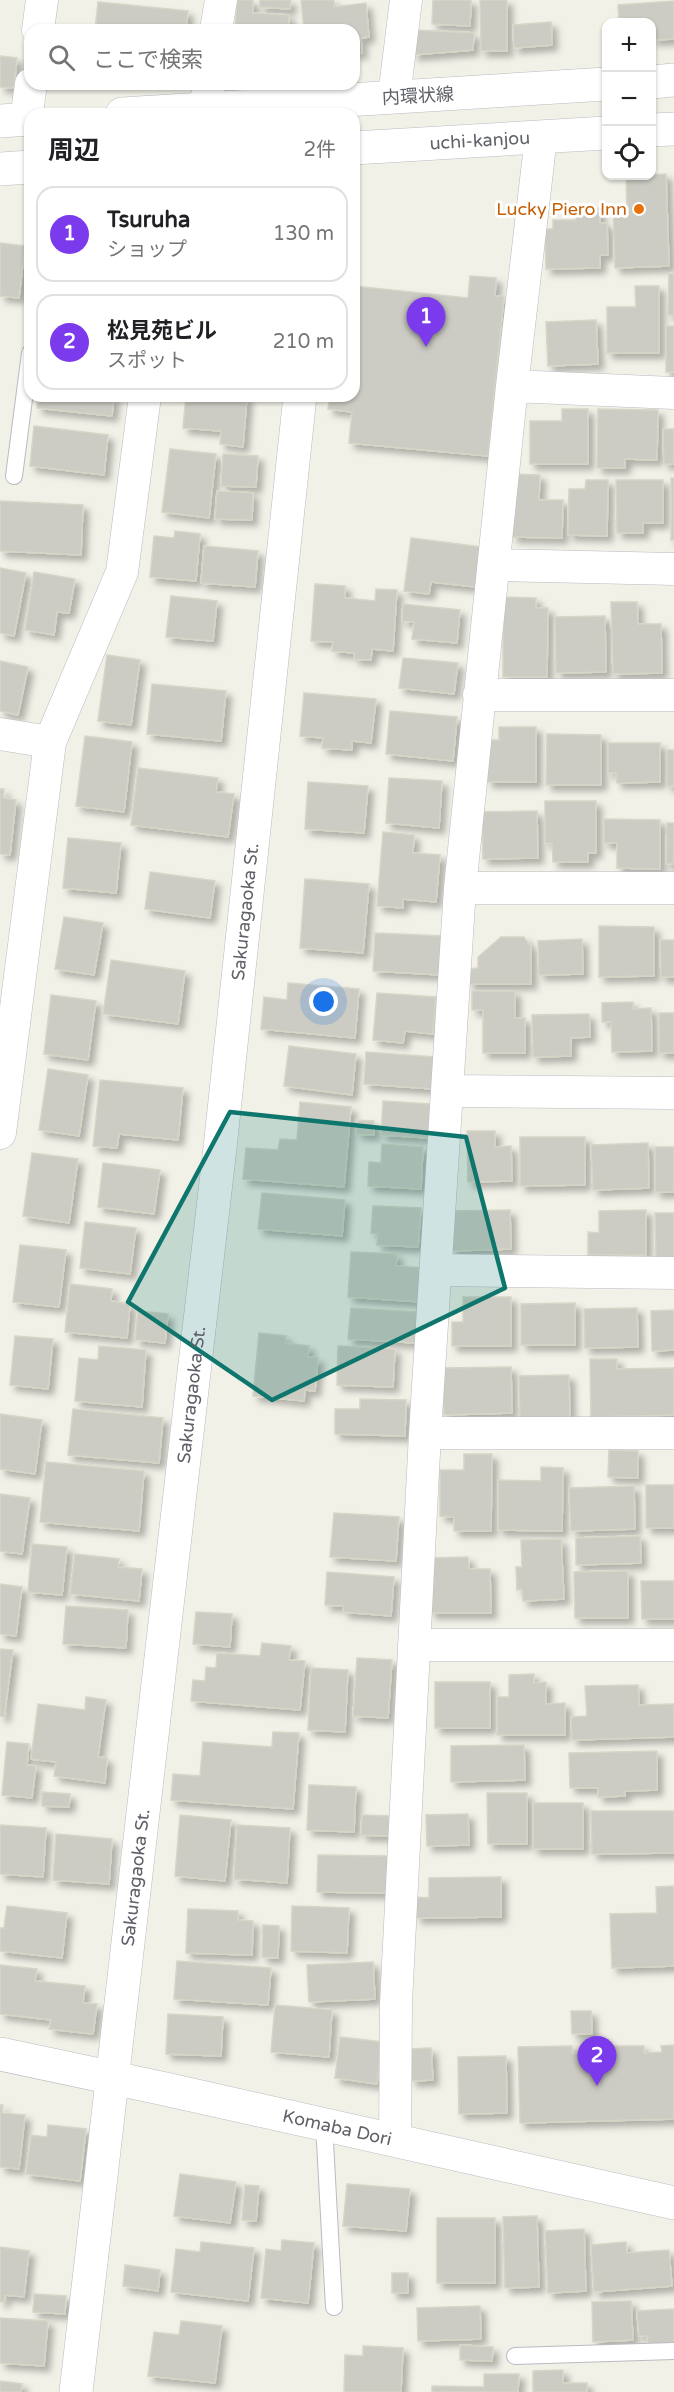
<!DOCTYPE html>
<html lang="ja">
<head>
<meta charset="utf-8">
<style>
	:root { --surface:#fff; --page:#f6f6f6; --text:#202124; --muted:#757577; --line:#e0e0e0; --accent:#7c3aed }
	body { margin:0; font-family:"Varela Round","Noto Sans JP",sans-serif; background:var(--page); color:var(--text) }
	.controls { position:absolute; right:18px; top:18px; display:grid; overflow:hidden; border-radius:12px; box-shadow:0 2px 4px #0004 }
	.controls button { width:54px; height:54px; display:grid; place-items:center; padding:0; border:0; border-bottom:2px solid var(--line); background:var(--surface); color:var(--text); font:30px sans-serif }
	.you { position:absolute; left:324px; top:1002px; width:21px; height:21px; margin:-15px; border:4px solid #fff; border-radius:50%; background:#1a73e8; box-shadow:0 0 0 9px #1a73e833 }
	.badge { display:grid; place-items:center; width:39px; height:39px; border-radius:50%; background:var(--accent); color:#fff; font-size:20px; font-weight:700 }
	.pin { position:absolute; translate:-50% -50px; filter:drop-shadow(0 2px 3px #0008) }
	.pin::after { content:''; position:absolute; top:32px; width:21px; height:18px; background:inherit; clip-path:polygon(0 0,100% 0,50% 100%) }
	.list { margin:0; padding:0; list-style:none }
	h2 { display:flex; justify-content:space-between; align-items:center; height:78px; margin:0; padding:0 24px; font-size:26px }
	h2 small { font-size:20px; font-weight:400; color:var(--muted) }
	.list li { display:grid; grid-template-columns:39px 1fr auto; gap:18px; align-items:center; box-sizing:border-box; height:96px; margin:0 12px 12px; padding:0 12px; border:2px solid var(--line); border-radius:18px }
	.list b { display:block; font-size:22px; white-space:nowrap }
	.list p { margin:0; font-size:20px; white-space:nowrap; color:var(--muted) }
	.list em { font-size:20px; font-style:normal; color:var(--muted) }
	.icon { flex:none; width:33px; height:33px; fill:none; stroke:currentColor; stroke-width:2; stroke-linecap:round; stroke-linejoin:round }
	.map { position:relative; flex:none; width:674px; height:2392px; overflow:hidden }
	.search { position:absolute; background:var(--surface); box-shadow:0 2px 4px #0004; left:24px; top:24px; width:336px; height:66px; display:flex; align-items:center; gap:15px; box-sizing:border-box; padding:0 21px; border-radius:18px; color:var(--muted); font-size:22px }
	.panel { position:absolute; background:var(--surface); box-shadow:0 2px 4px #0004; left:24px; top:108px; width:336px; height:294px; border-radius:18px }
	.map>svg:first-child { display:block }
</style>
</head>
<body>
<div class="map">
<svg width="674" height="2392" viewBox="0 0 674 2392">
	<defs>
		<filter id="shadow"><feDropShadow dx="5.5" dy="5.5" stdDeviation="3" flood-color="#0004"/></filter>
	</defs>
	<rect width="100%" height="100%" fill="#f1f1e8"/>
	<path fill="#ccccc4" stroke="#d6d5c6" stroke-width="1.5" filter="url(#shadow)" d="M237,0H253V13L289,15L288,30H235Z
		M260,0H291L290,9L259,7Z
		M301,0H334V7L366,3L369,37L361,38L362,53L354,54V30H304Z
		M433,0H471L470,26L432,24Z
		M480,0H507V51H481Z
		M674,1V39L652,40V22H619L618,5Z
		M98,2L188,11L186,30H95Z
		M551,22L552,45L514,48L513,25Z
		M414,30L474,33L473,50L413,55Z
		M0,56L17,58L14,88L0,87Z
		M666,174L669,266L615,268L613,208H627L626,176Z
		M600,208V223H607L608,255H600V268L546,269L545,229H553V220H576V209Z
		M0,243L25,246L19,298L0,296Z
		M669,273L674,274V315H668Z
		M470,276L496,278L495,296H504L488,456L349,443L352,412L328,409L330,396H354V286L468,298Z
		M635,286H659V353H607V307H636Z
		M596,320L598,364L548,366L546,322Z
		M666,326H674V372H666Z
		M38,396H114L112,416L37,408Z
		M186,396H247L243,447L220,444L221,431L183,428Z
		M562,409H588V464H530V421H562Z
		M598,409L658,410L657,460L625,459V468H597Z
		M34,426L108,435L104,475L30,466Z
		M663,429H674V464H664Z
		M170,449L216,454L209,518L162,512Z
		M223,454L258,456L256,487L221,486Z
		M513,474L540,475L539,500H563L562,538L512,537Z
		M671,478H674V540H671Z
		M586,480H608L607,536L568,535L569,489H585Z
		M616,480H663V523H643V533H617Z
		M217,491L253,493L252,520L215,519Z
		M0,501L83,505L81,555L0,551Z
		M175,531L200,534L196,581L150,577L154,536L174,538Z
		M411,538L481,547L476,587L431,582L429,594L404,591Z
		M204,546L258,551L255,587L201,583Z
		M0,568L26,573L14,636L0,633Z
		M34,572L75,579L69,613L57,612L54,635L25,630Z
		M315,584L345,586V598L375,601L376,589L397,590L393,651L372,649L371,660L354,659V653L332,651L333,642L311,641Z
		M171,596L217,601L213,641L166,637Z
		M503,597L536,598V608H548L547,677H503Z
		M611,602H637L638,624H661L662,673L613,674Z
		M403,604L460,610L457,643L412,639L414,622L402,621Z
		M605,616L606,672L556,673L555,617Z
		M107,655L140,660L131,725L98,721Z
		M403,658L458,663L454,694L399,688Z
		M0,661L28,667L18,715L0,711Z
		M152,684L226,691L221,741L147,734Z
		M304,693L376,699L371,743L352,741V750L322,748L323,738L300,736Z
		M390,711L457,717L453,761L386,754Z
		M499,727H536V782H487V740H499Z
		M547,734L601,735V785H546Z
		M85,736L132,742L124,812L76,806Z
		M608,743H660V782L617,783L616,773H608Z
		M667,750H674V786H667Z
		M138,768L218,778L216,792L234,794L228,837L131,825Z
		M389,778L442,781L439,828L386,823Z
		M308,782L368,786L364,833L305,829Z
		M0,789H4L3,798L16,800L10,855L0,854Z
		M545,801H596V853H588V862H553L552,843H545Z
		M537,811L538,858L483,859L482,812Z
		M604,819L660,820V869L617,868V843H604Z
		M667,823H674V864H666Z
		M383,832L414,835L413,853L440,855L436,902L403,899V908L377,906Z
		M68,838L121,843L116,893L63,888Z
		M150,872L215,881L210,918L145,909Z
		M305,879L369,884L363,953L300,948Z
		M64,917L103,923L94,975L55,969Z
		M599,926L654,927V976L599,977Z
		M375,933L443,936L441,975L373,971Z
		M501,937H524L531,947V984H468V969L478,968V957Z
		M582,939L583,974L539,975L538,941Z
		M660,940H674V977H661Z
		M111,960L185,971L178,1024L103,1014Z
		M288,983L359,989L355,1038L261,1029L264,997L287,1000Z
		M472,991H515V1018H525V1053H483V1010H472Z
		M377,993L436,997L433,1034L405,1031L403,1043L373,1040Z
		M51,995L96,1001L88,1060L44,1054Z
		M633,1002V1009L651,1008L652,1051L612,1052L611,1022H602V1003Z
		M659,1013H674V1053H659Z
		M589,1014L590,1037L571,1038V1056L533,1057L532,1015Z
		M289,1046L356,1054L352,1095L284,1086Z
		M366,1052L435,1057L433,1089L364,1084Z
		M48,1069L88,1075L79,1136L39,1130Z
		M100,1080L183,1088L178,1140L119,1134L117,1148L93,1146Z
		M383,1101L430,1104L429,1138L381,1135Z
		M300,1102L351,1107L344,1187L243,1179L246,1148L278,1150L280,1139L297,1140Z
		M357,1120L374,1121V1135L356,1134Z
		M467,1131H495V1147L511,1146L512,1181L468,1182Z
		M520,1137H585V1185L520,1186Z
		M648,1143L649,1188L593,1190L591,1145Z
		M382,1144L423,1147L421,1189L368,1186L369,1162L381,1163Z
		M655,1147H674V1192H655Z
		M32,1153L78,1159L69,1223L23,1216Z
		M103,1163L160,1170L154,1214L98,1207Z
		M262,1193L345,1200L342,1236L258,1229Z
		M373,1206L421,1208L418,1247L377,1245L378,1234L371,1233Z
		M510,1210L511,1249L451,1251L450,1211Z
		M646,1210V1255H588V1232L599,1233V1211Z
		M655,1213H674V1258L656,1259Z
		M85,1222L136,1228L130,1274L80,1268Z
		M20,1245L66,1250L59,1307L13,1302Z
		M351,1252L397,1254L396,1266L424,1268L421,1302L348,1297Z
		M70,1284L112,1289L111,1301L130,1304L127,1338L65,1332Z
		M463,1297H511V1346H452V1322H463Z
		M575,1303V1345H521V1304Z
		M351,1308L418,1312L416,1343L348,1339Z
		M637,1308L638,1347L585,1348L584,1309Z
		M674,1310V1350L652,1351L651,1311Z
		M138,1311L168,1314L165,1343L135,1340Z
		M259,1333L286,1336L285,1343L309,1346L308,1357L318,1358L315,1391L305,1390L304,1401L253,1396Z
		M15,1336L53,1339L48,1389L10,1385Z
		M99,1346L146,1350L142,1407L75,1401L79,1358L98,1360Z
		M338,1346L395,1349L393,1387L337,1385Z
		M590,1359H617V1369L674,1368V1415L591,1417Z
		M511,1367L512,1413L444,1415L442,1368Z
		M569,1375L570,1417L520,1418L519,1376Z
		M360,1399L406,1400L405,1436L335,1434V1409H360Z
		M73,1409L163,1418L159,1463L68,1455Z
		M0,1414L42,1420L35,1474L0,1469Z
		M609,1450L638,1451V1478L608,1477Z
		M464,1454H492L491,1531H454V1517L440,1516V1470H464Z
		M46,1462L144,1471L139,1531L40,1522Z
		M541,1467L563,1468L562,1531L498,1530V1480L541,1481Z
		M646,1485H674V1528H646Z
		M634,1486L635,1529L571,1531L569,1488Z
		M0,1494L30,1498L22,1554L0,1551Z
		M334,1513L399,1517L396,1561L330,1557Z
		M640,1536L641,1563L576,1565V1538Z
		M561,1539L564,1599L523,1601L522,1589L517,1590L516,1567H522L521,1540Z
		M32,1544L67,1547L62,1595L28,1592Z
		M75,1554L119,1559L118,1567L142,1569L139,1601L70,1594Z
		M468,1557L469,1569H490L491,1613H430L429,1558Z
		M628,1571V1618H575L574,1572Z
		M327,1572L394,1577L391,1616L343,1612L344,1606L325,1605Z
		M641,1581H674V1619H642Z
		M0,1584L22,1587L16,1636L0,1634Z
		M66,1606L128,1610L126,1648L63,1644Z
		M196,1612L232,1614L230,1647L193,1644Z
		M262,1643L291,1646L289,1660L305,1661L300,1710L191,1701L193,1680L205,1681L206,1667L216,1668L217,1653L260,1656Z
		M0,1649L13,1650L4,1717L0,1716Z
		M357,1658L392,1660L388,1718L353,1716Z
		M311,1668L348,1670L345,1732L308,1730Z
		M534,1674V1683L546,1682V1704L565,1703V1735H497V1697H509V1675Z
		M435,1682H490V1728H435Z
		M638,1685L639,1705L674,1704V1737L572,1740L571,1717L587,1716L585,1686Z
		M86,1697L106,1700L98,1757L107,1758L105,1783L54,1776L56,1762L31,1759L38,1704L85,1710Z
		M273,1732L299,1733L293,1809L171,1800L173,1774L200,1776L203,1742L272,1747Z
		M7,1742L29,1744L27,1765L36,1766L32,1798L2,1795Z
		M524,1745L525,1780L451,1782V1746Z
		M657,1751V1790L625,1791V1796L598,1797V1788H570L569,1753Z
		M309,1785L356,1787L354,1832L307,1830Z
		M42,1792L70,1794L69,1807L42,1806Z
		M487,1793H527V1844H488Z
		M533,1803H583V1849H533Z
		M591,1811H674V1853L592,1854Z
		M468,1814L469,1845L427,1846L426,1815Z
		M180,1815L231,1820L225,1881L175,1876Z
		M362,1815L389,1816V1836L361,1835Z
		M0,1825L46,1828L43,1877L0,1874Z
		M237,1825L290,1828L287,1883L234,1879Z
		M56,1834L112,1839L109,1884L53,1880Z
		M318,1855L388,1856L387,1893L317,1892Z
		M501,1877V1917L416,1918V1897L429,1898V1878Z
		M674,1886V1966L612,1968L610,1914L657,1913L656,1887Z
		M7,1906L67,1913L62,1958L0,1951V1928H4Z
		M292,1906L349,1908L347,1953L291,1951Z
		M188,1909L238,1911V1920L253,1921L252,1955L186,1953Z
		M263,1925L279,1926L278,1958L262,1957Z
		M177,1961L271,1968L268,2005L174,1999Z
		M373,1962L375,1999L309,2002L307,1965Z
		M0,1965L37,1969L35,1981L85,1986L83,2003L97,2004L93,2034L49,2029L51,2020L0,2014Z
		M275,2005L332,2010L329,2057L271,2052Z
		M571,2011H591L592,2034H572Z
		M168,2014L223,2017L221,2056L166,2054Z
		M340,2037L382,2042L377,2084L335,2078Z
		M674,2045V2119L520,2123L518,2047L572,2046V2053L609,2052V2046H644V2053L662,2052L661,2046Z
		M431,2048L433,2080L411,2081L409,2049Z
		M506,2056L507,2113L459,2114L458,2057Z
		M0,2105H3L2,2113L25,2115L19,2169L0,2167Z
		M48,2125L86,2129L80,2181L26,2174L31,2135L47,2137Z
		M180,2174L236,2182L230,2223L174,2216Z
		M347,2184L410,2189L406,2231L343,2226Z
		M245,2185L259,2186L256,2221L242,2220Z
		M537,2216L539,2287L505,2288L503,2217Z
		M437,2218H495V2283H437Z
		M584,2229L586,2291L548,2293L545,2231Z
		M282,2240L314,2243L308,2303L261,2298L266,2249L281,2251Z
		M201,2242L254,2248L248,2301L171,2292L176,2249L200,2252Z
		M626,2242L627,2253L669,2250L672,2286L594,2292L591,2245Z
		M0,2247L29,2251L24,2297L5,2295L4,2302H0Z
		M125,2265L160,2270L158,2291L123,2286Z
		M392,2273H408V2293H392Z
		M34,2294L66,2296L65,2314L33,2312Z
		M631,2301L633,2340L593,2342L592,2302Z
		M480,2306L481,2339L418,2341L417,2308Z
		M674,2309V2345L648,2346L647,2336H639L637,2311Z
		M0,2318L48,2321L44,2366L0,2363Z
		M181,2321L222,2326L215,2383L148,2376L154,2332L179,2335Z
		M460,2345L493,2347L492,2361L460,2360Z
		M363,2346L403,2348L401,2392H344L345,2355L363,2356Z
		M563,2370V2383H587V2392H533V2371Z
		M484,2374H519L518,2392H432V2386L484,2387Z
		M0,2381L22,2384L21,2392H0Z"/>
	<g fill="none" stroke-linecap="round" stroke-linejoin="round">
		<g stroke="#babbc1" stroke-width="18">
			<path id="service" d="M14,476L30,353
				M324,2124L334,2307
				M515,2356L674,2351"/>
		</g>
		<g stroke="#babbc1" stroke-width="33">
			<path id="minor" d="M38,30L42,0
				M216,30L221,0
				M394,97L406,0
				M205,109L209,84
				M26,120L31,84
				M512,386L674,393
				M494,565L674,569
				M479,695H674
				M0,734L50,742
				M460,888H674
				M448,1091L674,1093
				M0,1133L50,742L122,572L145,396
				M436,1270L674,1273
				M425,1433H674
				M414,1645H674
				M395,2140L396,2003L425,1433L460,888L512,386L541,137"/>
		</g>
		<g stroke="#babbc1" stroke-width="34">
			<g id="tertiary">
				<path d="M652,82L674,80"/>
				<path d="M122,114L606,84"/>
				<path d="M0,121L30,119"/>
				<path d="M652,130L674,129"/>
				<path id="s1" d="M354,148L606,133"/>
				<path d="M0,169L30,167"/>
				<path id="s2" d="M0,2054L165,2089L674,2203"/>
				<path id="s3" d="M76,2392L220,1148L300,396"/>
			</g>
		</g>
		<use href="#service" stroke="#fff" stroke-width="16"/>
		<use href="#minor" stroke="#fff" stroke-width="32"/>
		<use href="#tertiary" stroke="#fff" stroke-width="33"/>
	</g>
	<path fill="#0f766e" fill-opacity="0.2" stroke="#0f766e" stroke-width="4.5" stroke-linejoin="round" d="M230,1112L466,1137L505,1288L272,1400L128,1302Z"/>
	<circle fill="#e8710a" stroke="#fff" stroke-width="2" cx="639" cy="209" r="6"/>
	<g text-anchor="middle" stroke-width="6" stroke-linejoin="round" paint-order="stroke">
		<g font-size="18" fill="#5f6168" stroke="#fff">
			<text transform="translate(418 96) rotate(-3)" y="6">内環状線</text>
			<text dy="6" stroke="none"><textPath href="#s1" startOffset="126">uchi-kanjou</textPath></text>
			<text dy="6" stroke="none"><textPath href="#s3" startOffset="1490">Sakuragaoka St.</textPath></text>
			<text dy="6" stroke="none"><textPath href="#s3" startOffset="1004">Sakuragaoka St.</textPath></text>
			<text dy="6" stroke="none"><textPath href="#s3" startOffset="518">Sakuragaoka St.</textPath></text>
			<text dy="6" stroke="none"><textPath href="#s2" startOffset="345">Komaba Dori</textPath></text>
		</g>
		<g font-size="18" fill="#c56008" stroke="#fff" text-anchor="end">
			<text x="627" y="215">Lucky Piero Inn</text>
		</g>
	</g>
</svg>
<div class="controls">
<button>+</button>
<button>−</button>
<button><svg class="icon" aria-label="locate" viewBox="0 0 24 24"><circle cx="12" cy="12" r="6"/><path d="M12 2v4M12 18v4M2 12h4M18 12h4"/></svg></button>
</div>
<div class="you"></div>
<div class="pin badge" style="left:426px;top:347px">1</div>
<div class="pin badge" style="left:597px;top:2086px">2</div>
<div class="search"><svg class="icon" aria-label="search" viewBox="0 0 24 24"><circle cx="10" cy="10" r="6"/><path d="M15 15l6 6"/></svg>ここで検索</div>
<section class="panel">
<h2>周辺<small>2件</small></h2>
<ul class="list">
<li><span class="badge">1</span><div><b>Tsuruha</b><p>ショップ</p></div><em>130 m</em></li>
<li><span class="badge">2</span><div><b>松見苑ビル</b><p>スポット</p></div><em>210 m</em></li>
</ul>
</section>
</div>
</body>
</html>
